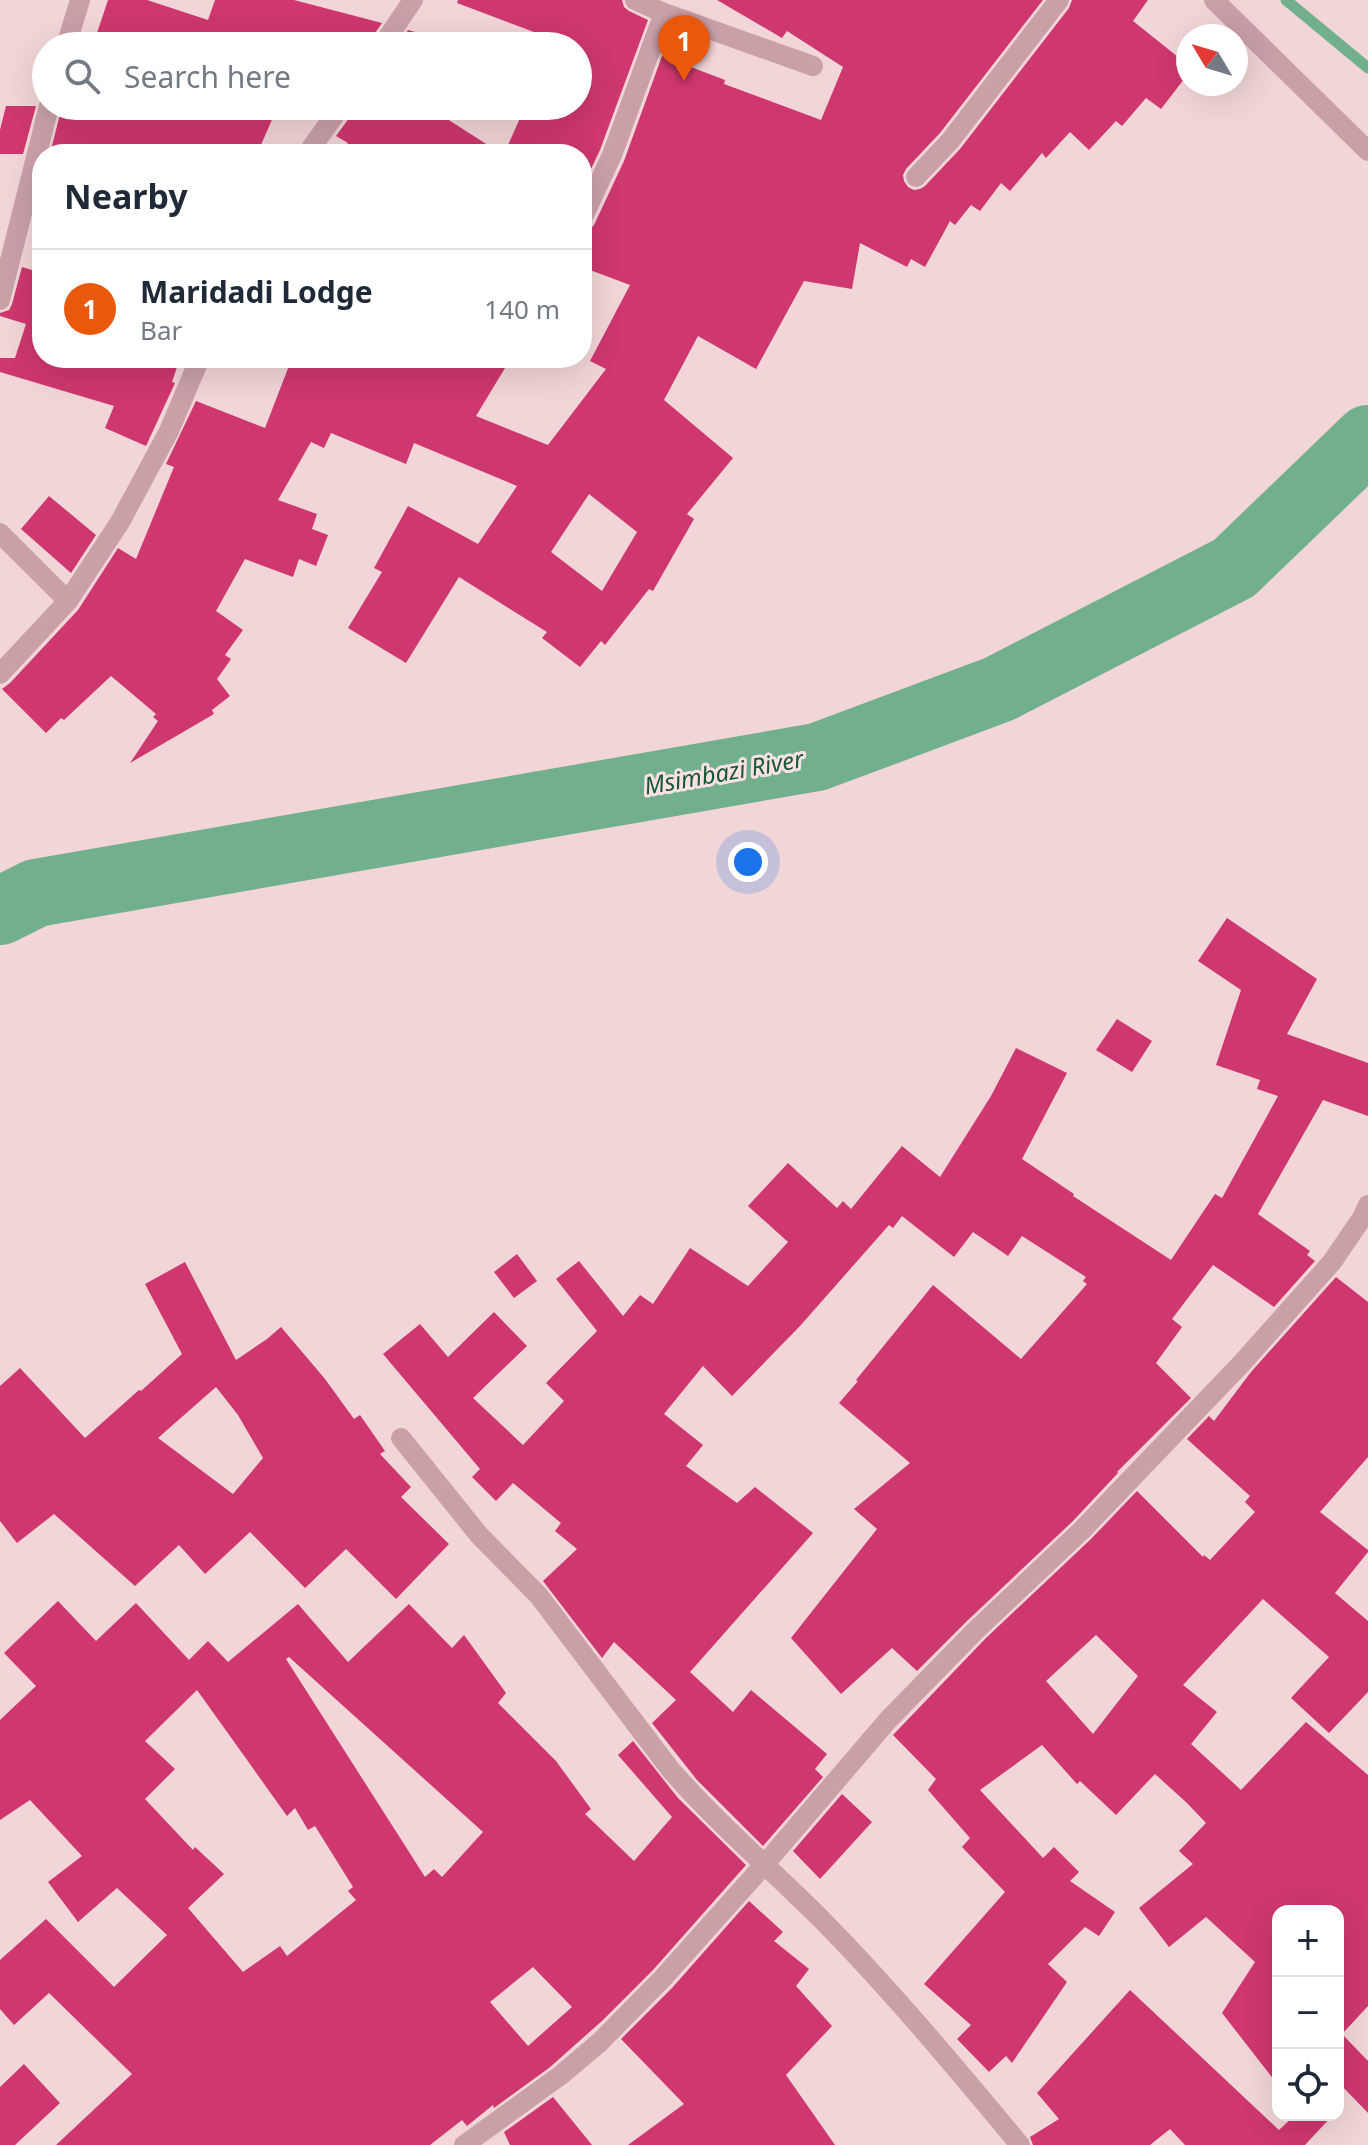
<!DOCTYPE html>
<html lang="en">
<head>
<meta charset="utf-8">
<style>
	:root { --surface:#fff; --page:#f6f6f7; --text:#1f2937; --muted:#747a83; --line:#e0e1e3; --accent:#ea580c }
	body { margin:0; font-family:"Noto Sans",sans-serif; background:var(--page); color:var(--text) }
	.controls { position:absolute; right:24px; bottom:24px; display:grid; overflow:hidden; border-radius:16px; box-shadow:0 8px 32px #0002 }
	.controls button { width:72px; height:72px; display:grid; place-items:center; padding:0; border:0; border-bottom:2px solid var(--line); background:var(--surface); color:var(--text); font:40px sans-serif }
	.compass { position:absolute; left:1176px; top:24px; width:72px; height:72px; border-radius:50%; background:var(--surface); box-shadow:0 8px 32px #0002; rotate:308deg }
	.you { position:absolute; left:748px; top:862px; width:28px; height:28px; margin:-20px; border:6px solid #fff; border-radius:50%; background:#1a73e8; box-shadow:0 0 0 12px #1a73e833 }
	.badge { display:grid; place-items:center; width:52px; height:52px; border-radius:50%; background:var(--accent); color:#fff; font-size:26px; font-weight:700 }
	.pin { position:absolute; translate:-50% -66px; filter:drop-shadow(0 2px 4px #0008) }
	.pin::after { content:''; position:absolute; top:42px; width:28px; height:24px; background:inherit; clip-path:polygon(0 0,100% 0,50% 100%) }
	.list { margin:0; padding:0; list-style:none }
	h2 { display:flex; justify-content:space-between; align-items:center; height:104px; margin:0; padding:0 32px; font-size:34px }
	h2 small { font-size:26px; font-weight:400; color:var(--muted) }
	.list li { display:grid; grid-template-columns:52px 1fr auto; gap:24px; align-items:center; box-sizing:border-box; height:120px; padding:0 32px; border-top:2px solid var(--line) }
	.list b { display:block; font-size:30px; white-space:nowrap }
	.list p { margin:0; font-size:26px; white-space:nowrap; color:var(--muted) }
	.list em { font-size:26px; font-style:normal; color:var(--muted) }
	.icon { flex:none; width:44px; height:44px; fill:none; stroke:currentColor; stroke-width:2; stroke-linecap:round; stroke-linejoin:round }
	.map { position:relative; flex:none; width:1368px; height:2145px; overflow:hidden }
	.search { position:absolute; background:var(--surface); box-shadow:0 8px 32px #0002; left:32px; top:32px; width:560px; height:88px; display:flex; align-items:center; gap:20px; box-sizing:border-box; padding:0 28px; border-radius:44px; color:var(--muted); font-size:30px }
	.panel { position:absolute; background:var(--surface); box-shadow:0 8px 32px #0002; left:32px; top:144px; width:560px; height:224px; border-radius:32px }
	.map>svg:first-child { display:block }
</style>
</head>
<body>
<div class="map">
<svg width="1368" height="2145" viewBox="0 0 1368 2145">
	<rect width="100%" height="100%" fill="#f2d5d7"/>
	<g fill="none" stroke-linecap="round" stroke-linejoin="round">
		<path stroke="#72b08d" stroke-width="11" d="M1286,0L1368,68"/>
		<path stroke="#72b08d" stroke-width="68" d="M0,911L36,893L817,757L999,689L1234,568L1368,439"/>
	</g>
	<path fill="#ce376f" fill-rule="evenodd" d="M108,0H147L208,20L215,0H294L382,23L371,39L369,46H124L96,36Z
		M458,0H622L624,7L629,11L648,20L600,150L582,188V154H504L525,107L535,114L539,106H578V46H571L457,3Z
		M717,0H1043L940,133L906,169L903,175L904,181L908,187L914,190L920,189L925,186L960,149L1069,8L1072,0H1148L1133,21L1188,65V74L1161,109L1146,98L1122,126L1116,121L1089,150L1070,132L1046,158L1042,153L1010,191L1001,183L980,211L971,205L955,225L950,221L925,267L911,259L907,267L860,243L852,289L804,281L756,369L698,336L664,400L733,458L687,514L694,519L653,591L649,589L605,645L601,641L580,667L542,638L547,632L459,577L406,663L348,628L382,572L374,568L408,506L478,544L517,486L414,443L406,464L331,433L324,448L311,442L278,500L317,514L312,529L328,535L316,566L299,559L293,577L245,559L216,611L243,630L225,655L231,659L217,679L230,696L212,710L214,714L130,763L158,721L153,717L156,714L111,676L64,720L61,718L46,733L2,689L10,683L78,610L118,548L136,559L174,467L166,464L196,401L265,428L292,358H511L476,416L548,445L606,369L590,361L630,285L582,267V232L589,230L594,225L624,161L662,56L725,80L724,84L821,120L843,67L787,31L782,38ZM589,494L637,532L602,591L551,552Z
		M408,30L430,36L429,46H398Z
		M6,106H36L23,154H0V130Z
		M62,106H170L191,114L194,106H278L257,154H50Z
		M354,106H450L444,117L502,154H341L348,143L336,136L352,114Z
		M22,267L42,273V358H180L172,382L175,383L146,446L105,428L114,406L0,372V358H15L26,324L0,316V313L9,310L12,304Z
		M49,496L96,535L71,573L21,529Z
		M1227,918L1317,979L1287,1034L1368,1063V1116L1323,1100L1258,1214L1310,1251L1307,1255L1315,1261L1274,1307L1213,1265L1172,1319L1182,1327L1156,1363L1191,1398L1117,1472L1118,1473L1073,1521L967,1621L917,1671L892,1648L841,1694L791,1638L877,1529L854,1509L910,1463L839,1403L858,1381L856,1380L933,1285L1021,1359L1087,1284L1083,1281L1086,1277L1022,1236L1008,1256L973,1232L954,1257L902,1216L893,1228L889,1225L800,1326L732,1396L703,1366L664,1414L703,1445L686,1466L737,1503L755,1487L813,1533L690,1672L733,1712L751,1690L827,1754L815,1769L823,1777L763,1846L697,1780L652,1723L676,1700L614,1642L602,1658L543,1581L577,1549L555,1531L561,1523L513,1483L496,1501L472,1477L480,1469L383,1354L420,1324L448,1357L494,1312L527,1346L473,1398L523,1445L564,1401L546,1383L597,1331L556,1279L579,1261L623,1316L640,1295L653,1304L690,1248L748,1286L788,1242L748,1206L788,1163L837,1208L843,1201L851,1209L902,1146L940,1177L991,1096L1016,1048L1067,1073L1022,1159L1074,1194L1073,1196L1171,1260L1215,1194L1222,1198L1278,1096L1257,1089L1260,1080L1216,1065L1241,990L1198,961Z
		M1117,1019L1152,1041L1132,1072L1096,1050Z
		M517,1254L537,1281L514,1298L494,1272Z
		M185,1262L236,1360L267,1339L281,1327L325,1379L354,1419L360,1415L385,1451L380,1454L411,1487L401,1497L449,1544L396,1599L346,1549L305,1588L250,1532L205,1574L179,1545L135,1586L54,1514L17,1543L0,1521V1386L20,1368L85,1438L139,1390L141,1391L182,1354L145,1284ZM216,1387L238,1415L263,1458L233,1494L158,1438Z
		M1336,1277L1368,1302V1457L1320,1512L1368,1550V1552L1335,1593L1368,1621V1692L1329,1733L1291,1698L1329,1657L1263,1599L1183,1685L1217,1712L1191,1744L1241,1790L1306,1722L1368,1775V2006L1342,2034L1368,2061V2113L1338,2082V1911H1278V2085L1222,2013L1255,1962L1206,1917L1169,1947L1139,1908L1193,1864L1179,1851L1206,1823L1187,1803L1155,1774L1116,1815L1080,1781L1077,1784L1042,1745L980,1790L1043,1858L1054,1847L1079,1872L1070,1881L1115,1912L1099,1936L1085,1927L1048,1964L1067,1982L1012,2063L1006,2056L989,2072L957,2039L971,2025L924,1984L1005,1892L962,1847L970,1838L928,1790L936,1779L893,1735L985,1639L1091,1539L1137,1491L1203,1557L1204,1555L1210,1560L1255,1512L1245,1502L1250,1496L1187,1439L1209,1416L1214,1421L1251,1372ZM1096,1635L1138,1676L1093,1734L1046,1681Z
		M58,1601L96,1641L136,1603L189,1660L208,1641L228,1662L298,1604L348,1662L409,1604L452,1648L464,1635L506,1693L498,1703L556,1761L591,1809L585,1814L634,1861L672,1817L618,1755L633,1741L678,1798L746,1865L653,1970L603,2020L549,2068L494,2108L493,2105L467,2126L462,2120L430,2145H56L132,2074L49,1993L14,2025L0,2009V1960L46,1919L114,1987L167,1935L117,1888L78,1922L48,1882L82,1856L30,1800L0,1820V1720L36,1686L4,1653ZM289,1657L483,1832L442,1877L434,1869L425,1877L286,1659ZM197,1690L287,1816L295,1808L308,1830L315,1826L353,1887L348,1891L356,1900L287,1956L280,1946L243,1972L188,1908L224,1874L195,1847L193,1850L145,1799L175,1769L145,1741ZM533,1967L572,2007L528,2046L490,2002Z
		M842,1794L872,1822L820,1879L793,1851Z
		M749,1901L783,1932L774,1941L809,1969L796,1986L832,2026L786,2075L835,2145H628L684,2104L621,2039L672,1988Z
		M1130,1990L1279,2130L1295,2115H1333L1305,2145H1185L1170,2129L1150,2145H1033L1030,2137L1059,2119L1037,2093Z
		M24,2064L60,2103L15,2145H0V2087Z
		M553,2097L592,2145H510L504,2132Z"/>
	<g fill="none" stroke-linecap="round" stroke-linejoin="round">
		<path stroke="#caa0a7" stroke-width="20" d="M635,0L664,13L813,66
			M1214,0L1368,151
			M66,46L80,0
			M382,46L413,0
			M307,154L341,106
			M916,177L950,141L1059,0
			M582,219L612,155L664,13
			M0,300L49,106
			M0,533L68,601
			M0,674L68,601L120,522L169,431L200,358
			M401,1438L479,1535L539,1596L670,1769C717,1823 771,1869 822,1920C892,1991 956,2068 1020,2145
			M464,2145L561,2075L600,2042L662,1979L764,1865L888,1720L976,1630L1082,1530L1242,1363L1332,1262L1362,1218L1368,1205"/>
	</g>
	<g text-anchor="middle" stroke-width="6" stroke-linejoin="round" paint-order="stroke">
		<g font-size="24" font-style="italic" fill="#185734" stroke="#fae1e3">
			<text transform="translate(724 773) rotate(-10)" y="8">Msimbazi River</text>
		</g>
	</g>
</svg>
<div class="controls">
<button>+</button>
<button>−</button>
<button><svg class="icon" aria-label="locate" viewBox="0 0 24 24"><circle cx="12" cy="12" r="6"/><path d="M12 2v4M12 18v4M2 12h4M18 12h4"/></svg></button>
</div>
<svg class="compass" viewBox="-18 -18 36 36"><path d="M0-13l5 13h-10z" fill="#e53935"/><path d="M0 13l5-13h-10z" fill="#747a83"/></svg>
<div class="you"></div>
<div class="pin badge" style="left:684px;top:81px">1</div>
<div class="search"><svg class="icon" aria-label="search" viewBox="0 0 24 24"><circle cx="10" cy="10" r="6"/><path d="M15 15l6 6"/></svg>Search here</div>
<section class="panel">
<h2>Nearby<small></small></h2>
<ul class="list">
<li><span class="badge">1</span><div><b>Maridadi Lodge</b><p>Bar</p></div><em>140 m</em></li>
</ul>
</section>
</div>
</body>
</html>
